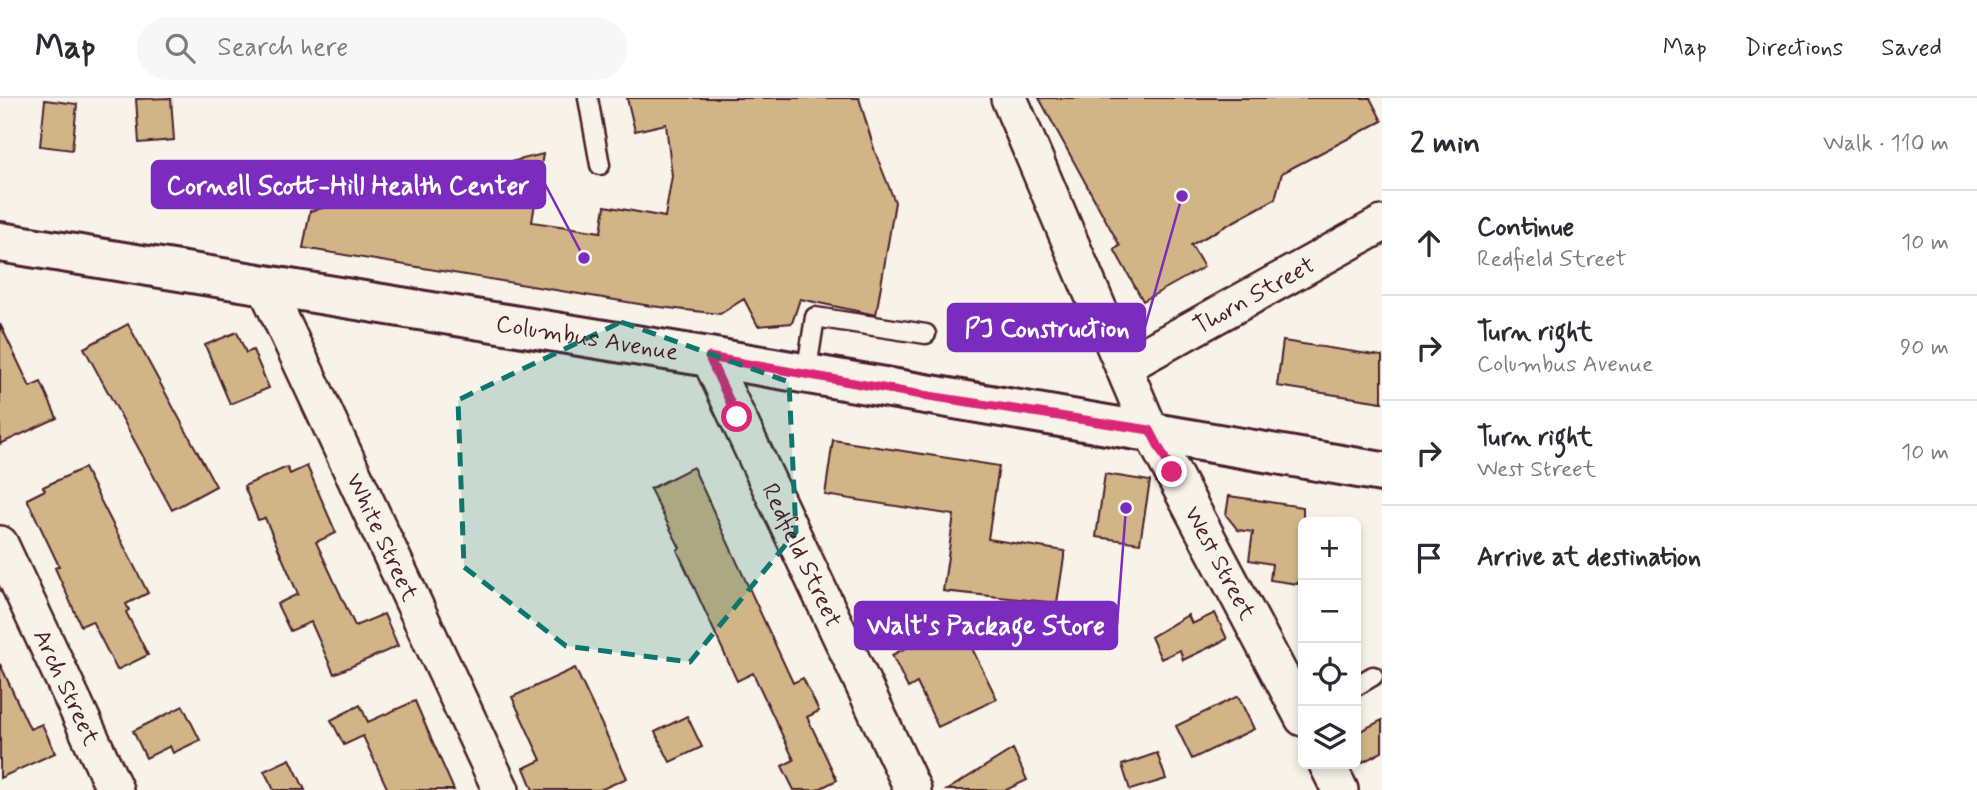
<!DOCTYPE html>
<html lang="en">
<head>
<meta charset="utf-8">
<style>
	:root { --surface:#fff; --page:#f7f7f7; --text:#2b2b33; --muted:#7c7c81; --line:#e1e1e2 }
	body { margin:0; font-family:Mynerve,sans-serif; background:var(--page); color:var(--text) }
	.controls { position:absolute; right:21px; bottom:21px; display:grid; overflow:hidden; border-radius:10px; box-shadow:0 4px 10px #0003 }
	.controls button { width:63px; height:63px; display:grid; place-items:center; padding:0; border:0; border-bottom:2px solid var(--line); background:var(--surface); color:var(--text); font:35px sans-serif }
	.stop { position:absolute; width:21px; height:21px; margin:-16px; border:5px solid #db2777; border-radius:50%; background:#fff }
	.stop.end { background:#db2777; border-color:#fff; box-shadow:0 2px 7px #0008 }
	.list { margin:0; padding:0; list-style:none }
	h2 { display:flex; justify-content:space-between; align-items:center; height:91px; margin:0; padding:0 28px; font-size:30px }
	h2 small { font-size:23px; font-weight:400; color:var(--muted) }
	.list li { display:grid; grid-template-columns:46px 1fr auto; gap:21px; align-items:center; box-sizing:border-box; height:105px; padding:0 28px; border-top:2px solid var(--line) }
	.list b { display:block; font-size:26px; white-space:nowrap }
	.list p { margin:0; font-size:23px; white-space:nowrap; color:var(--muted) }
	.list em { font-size:23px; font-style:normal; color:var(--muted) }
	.icon { flex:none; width:38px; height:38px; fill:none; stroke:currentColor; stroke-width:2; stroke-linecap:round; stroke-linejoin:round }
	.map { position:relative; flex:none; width:1382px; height:692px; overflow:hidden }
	header { display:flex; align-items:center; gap:42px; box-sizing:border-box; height:98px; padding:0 35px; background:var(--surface); border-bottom:2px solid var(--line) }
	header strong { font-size:33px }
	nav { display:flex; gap:38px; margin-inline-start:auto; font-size:24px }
	.search { width:490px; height:63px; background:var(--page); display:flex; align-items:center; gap:18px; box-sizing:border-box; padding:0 24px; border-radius:38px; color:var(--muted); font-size:26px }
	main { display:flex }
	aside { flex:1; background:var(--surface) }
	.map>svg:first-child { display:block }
</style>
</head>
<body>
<header>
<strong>Map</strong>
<div class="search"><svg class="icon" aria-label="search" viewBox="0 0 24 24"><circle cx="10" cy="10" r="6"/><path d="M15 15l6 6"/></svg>Search here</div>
<nav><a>Map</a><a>Directions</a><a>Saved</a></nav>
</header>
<main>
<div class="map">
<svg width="1382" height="692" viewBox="0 0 1382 692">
	<rect width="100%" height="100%" fill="#f7f3e8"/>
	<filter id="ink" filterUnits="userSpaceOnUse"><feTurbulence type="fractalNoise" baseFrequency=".0143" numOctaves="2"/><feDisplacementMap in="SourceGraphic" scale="14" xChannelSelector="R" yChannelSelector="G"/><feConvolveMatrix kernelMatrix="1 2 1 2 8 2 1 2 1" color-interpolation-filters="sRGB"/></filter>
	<g filter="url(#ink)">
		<path fill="#d2b587" stroke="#4a1f2b" stroke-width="2" d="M171,0L174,42L139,45L136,1Z
			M627,0H859L875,54L895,104L876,217L800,201L792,225L758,228L744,201L720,216L651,208L303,150L310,113L543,56L532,124L601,134L605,108L665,119L672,78L666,26L635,33Z
			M1039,0H1370L1382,23L1282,75L1275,101L1191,147L1204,169L1143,203L1114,151L1120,148Z
			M45,2L77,6L72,52L40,48Z
			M0,226L30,289L41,284L57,320L0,346Z
			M128,226L216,388L172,412L84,250Z
			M237,234L246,255L253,252L269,290L230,306L205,247Z
			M1283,243L1382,258V304L1277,288Z
			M833,342L999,368L988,441L1065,453L1057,505L943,493L954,417L825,397Z
			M307,368L336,435L316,444L355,528L384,516L398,548L334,576L311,524L290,533L277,506L298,496L265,420L258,422L244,388L287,369L290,376Z
			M693,369L793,585L803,580L819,613L807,619L837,682L817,692H794L782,668L794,662L753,575L737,583L677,452L680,450L650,391Z
			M84,370L148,495L126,506L129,512L126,514L148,557L117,572L92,523L81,528L55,470L59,468L27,401L45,392L43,389Z
			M1105,376L1150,383L1140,445L1096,439Z
			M1229,398L1303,409V455L1298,486L1270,482L1272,466L1249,462L1253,434L1238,432L1226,417Z
			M1215,515L1227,541L1183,562L1180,552L1161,561L1151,539L1188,517L1192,526Z
			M957,520L997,601L938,629L917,585L908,590L892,557L908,549L905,546Z
			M0,566L30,631L42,626L55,655L0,680Z
			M575,570L627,680L600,692H533L524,670L541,662L512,599Z
			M1238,598L1254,631L1192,661L1176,628Z
			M415,603L427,631L454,692H388L363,638L344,647L331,622L360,607L368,624Z
			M183,608L200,642L173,655L170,648L146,660L133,633Z
			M687,618L702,649L670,664L655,634Z
			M1382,622V654L1363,664L1356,651V635Z
			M1013,651L1027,682L1006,692H947Z
			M1157,655L1166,681L1130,692L1122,667Z
			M290,661L305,692H274L264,673Z"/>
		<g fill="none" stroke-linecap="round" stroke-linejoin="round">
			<g stroke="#4a1f2b" stroke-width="23">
				<path id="lane" d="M588,0L600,67
					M806,277L815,219L926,236
					M1356,588L1373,578"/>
			</g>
			<g stroke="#4a1f2b" stroke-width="40">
				<g id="street">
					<path id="s1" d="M1009,0L1150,332L1303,620"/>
					<path id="s2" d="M265,187L501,692"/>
					<path id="s3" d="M709,259L913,692"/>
					<path id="s4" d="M1125,268L1382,126"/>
					<path id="s5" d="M0,446L115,692"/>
					<path d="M1327,666L1340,692"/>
				</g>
			</g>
			<g stroke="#4a1f2b" stroke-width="44">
				<g id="primary">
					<path id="s6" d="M0,144L709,259L1382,374"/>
				</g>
			</g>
			<use href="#lane" stroke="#f7f3e8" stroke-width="18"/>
			<use href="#street" stroke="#f7f3e8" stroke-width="35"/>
			<use href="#primary" stroke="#f7f3e8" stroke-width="38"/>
		</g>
	</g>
	<g fill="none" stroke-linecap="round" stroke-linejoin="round" filter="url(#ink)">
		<path stroke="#db2777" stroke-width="9" d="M737,319L709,259L916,296L1150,332L1172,374"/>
	</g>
	<path fill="#0f766e" fill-opacity="0.2" stroke="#0f766e" stroke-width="5" stroke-dasharray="14 9" stroke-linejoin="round" d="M621,224L789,284L796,434L690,564L566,548L464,469L458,302Z"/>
	<g text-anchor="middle" stroke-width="6" stroke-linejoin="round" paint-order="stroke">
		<g font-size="24" fill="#4a1f2b" stroke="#f7f3e8">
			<text dy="8" stroke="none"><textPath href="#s4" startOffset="147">Thorn Street</textPath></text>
			<text dy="8" stroke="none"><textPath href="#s6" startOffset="595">Columbus Avenue</textPath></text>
			<text dy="8" stroke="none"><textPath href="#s2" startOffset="278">White Street</textPath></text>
			<text dy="8" stroke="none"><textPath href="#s3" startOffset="219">Redfield Street</textPath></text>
			<text dy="8" stroke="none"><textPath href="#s1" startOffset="511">West Street</textPath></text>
			<text dy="8" stroke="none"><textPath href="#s5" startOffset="158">Arch Street</textPath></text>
		</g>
	</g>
	<path fill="none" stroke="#7b2cbf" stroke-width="2.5" d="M584 160L545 86M1182 98L1145 229M1126 410L1117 527"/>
	<g fill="#7b2cbf" stroke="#f7f3e8" stroke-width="2.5">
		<circle cx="584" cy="160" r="7"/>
		<circle cx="1182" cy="98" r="7"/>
		<circle cx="1126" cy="410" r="7"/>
	</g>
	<g fill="#7b2cbf" stroke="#7b2cbf" stroke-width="2.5">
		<rect x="152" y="63" width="393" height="47" rx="7"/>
		<rect x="948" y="206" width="197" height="47" rx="7"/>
		<rect x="855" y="504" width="262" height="47" rx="7"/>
	</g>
	<g font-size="26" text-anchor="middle" font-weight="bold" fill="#fff">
		<text x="348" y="96">Cornell Scott-Hill Health Center</text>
		<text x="1047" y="239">PJ Construction</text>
		<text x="986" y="536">Walt's Package Store</text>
	</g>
</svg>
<div class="controls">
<button>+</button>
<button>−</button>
<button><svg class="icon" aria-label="locate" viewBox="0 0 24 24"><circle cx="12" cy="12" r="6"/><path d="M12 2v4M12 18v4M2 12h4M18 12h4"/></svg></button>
<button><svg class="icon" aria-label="layers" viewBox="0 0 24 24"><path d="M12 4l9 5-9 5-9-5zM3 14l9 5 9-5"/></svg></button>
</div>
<div class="stop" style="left:737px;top:319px"></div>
<div class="stop end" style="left:1172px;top:374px"></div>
</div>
<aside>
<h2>2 min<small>Walk · 110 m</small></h2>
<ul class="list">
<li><svg class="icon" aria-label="ahead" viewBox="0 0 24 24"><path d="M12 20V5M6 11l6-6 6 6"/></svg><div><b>Continue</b><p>Redfield Street</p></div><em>10 m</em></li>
<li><svg class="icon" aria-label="right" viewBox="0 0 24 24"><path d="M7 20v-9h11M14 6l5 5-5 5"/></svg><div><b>Turn right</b><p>Columbus Avenue</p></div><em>90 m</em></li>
<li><svg class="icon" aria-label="right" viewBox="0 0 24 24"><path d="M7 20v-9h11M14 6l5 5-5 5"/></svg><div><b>Turn right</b><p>West Street</p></div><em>10 m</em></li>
<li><svg class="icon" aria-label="arrive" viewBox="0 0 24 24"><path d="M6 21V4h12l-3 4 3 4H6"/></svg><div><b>Arrive at destination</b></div></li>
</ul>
</aside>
</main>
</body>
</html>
